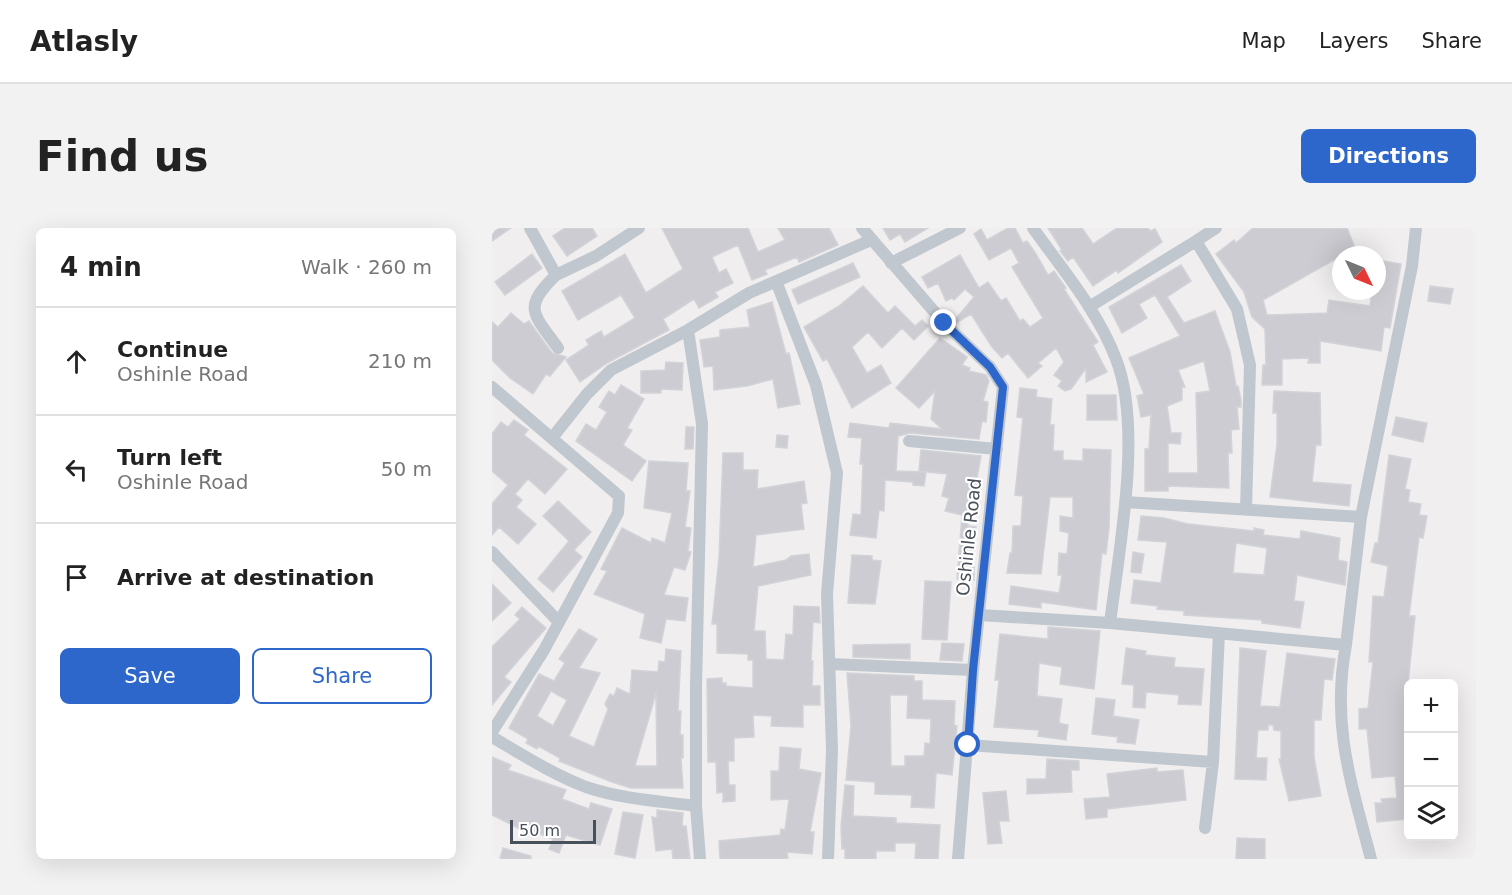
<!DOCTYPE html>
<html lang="en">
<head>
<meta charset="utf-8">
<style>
	:root { --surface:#fff; --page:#f2f2f2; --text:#222; --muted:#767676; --line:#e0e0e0; --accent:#2d67cb }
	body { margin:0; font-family:"DejaVu Sans",sans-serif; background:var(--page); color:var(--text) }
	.controls { position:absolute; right:18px; bottom:18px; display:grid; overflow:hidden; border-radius:9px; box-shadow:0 6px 24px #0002 }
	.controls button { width:54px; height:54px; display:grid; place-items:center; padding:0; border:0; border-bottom:2px solid var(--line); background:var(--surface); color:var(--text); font:30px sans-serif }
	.compass { position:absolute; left:840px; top:18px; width:54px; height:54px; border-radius:50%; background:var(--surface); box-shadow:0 6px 24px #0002; rotate:133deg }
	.scale { position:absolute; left:18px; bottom:15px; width:86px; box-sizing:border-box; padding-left:6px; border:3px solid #485059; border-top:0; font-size:16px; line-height:21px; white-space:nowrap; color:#485059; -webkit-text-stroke:4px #fff; paint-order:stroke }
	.stop { position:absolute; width:18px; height:18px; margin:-14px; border:4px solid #2d67cb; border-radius:50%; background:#fff }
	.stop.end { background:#2d67cb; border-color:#fff; box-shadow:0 2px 6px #0008 }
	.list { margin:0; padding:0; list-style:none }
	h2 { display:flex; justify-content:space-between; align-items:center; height:78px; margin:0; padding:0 24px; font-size:26px }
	h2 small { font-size:20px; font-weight:400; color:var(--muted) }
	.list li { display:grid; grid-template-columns:39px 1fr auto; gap:18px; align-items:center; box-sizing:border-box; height:108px; padding:0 24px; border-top:2px solid var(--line) }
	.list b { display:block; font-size:22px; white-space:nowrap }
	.list p { margin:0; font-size:20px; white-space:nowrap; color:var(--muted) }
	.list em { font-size:20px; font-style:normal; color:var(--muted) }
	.actions { display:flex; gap:12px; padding:18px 24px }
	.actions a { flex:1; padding:14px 0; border:2px solid var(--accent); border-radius:9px; text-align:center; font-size:21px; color:var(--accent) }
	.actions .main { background:var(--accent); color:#fff }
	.icon { flex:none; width:33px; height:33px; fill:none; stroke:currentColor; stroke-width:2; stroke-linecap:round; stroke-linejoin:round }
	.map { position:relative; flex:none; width:984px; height:631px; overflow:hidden; border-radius:9px }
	header { display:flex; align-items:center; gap:36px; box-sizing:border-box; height:84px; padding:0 30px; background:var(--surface); border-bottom:2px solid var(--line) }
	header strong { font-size:28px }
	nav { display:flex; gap:33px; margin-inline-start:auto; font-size:21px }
	.intro { display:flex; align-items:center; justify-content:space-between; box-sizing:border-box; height:144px; padding:0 36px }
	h1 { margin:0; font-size:42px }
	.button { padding:15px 27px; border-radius:9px; background:var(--accent); color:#fff; font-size:21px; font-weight:700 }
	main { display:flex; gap:36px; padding:0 36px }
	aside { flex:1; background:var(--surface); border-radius:9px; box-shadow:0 6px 24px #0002 }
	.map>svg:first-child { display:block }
</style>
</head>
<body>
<header>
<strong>Atlasly</strong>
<nav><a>Map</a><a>Layers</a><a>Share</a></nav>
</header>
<div class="intro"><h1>Find us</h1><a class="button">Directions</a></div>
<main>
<aside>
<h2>4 min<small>Walk · 260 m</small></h2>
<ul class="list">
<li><svg class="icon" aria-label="ahead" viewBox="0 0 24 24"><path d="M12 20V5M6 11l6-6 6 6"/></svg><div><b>Continue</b><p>Oshinle Road</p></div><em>210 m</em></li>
<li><svg class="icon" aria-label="left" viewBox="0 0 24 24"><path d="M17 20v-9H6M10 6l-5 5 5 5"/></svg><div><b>Turn left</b><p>Oshinle Road</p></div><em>50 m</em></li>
<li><svg class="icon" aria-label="arrive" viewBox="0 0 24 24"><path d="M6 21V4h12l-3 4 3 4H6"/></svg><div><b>Arrive at destination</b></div></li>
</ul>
<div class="actions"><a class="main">Save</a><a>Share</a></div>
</aside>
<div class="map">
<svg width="984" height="631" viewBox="0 0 984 631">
	<rect width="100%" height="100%" fill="#f0eeee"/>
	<path fill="#ccccd2" stroke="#d2d3d8" stroke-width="1.5" fill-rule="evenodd" d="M0,0H19L0,13Z
		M73,0H100L105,8L75,28L61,8Z
		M170,0H256L266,24L293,12L286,0H337L346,17L307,34L305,29L273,42L275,46L260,52L246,17L220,29L227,45L234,41L241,55L223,64L226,69L207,80L202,71L171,91L177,102L115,135L88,154L74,132L97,117L94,112L109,103L112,109L143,90L129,67L86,92L70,63L133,26L154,65L191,41Z
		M391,0H436L413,14L408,6L398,12Z
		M516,0H523L531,15L535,13L544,26L556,47L562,43L574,60L572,61L606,114L601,117L615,144L594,154V140L579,161L573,163L566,158L570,153L562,147L572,134L564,120L546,135L550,138L536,150L516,125L510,130L500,119L479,86L464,95L462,93L482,69L473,61L462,72L460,70L454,73L446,55L436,60L430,49L468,27L487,60L496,54L509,73L514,70L528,93L531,91L538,99L551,90L520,39L527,35L519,20L497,32L482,6L489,1L495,12Z
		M556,0H590L601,16L625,0H656L658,3L663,1L670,14L626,45L625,42L601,58L581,29L576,33L568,23L570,22Z
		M761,0H855L863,20L771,72L775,87L835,85L837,72L878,78L880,63H885V32L909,36L898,100L892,99L889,123L828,113V135H816L817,130L790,131V157H770L771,137H774L773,101L760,89L752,64L724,26L742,12L744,15Z
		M40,26L50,40L13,67L3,54Z
		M361,35L368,49L306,76L300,62Z
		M689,37L699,53L675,69L692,95L723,83L738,124L744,158H746L749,172V179H745L747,201L739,202L740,225H736L737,260L676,258V263H653V221H657L659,187L649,189L645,168L652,166L637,130L688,108L663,67L647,76L655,90L630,105L617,79ZM712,133L718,163L704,165L706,245H676V215L688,216L689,205H679L675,178L690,172V159H693L686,142Z
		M371,58L396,85L403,78L423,98L430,92L436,98L422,112L410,100L390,120L376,104L360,119L375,145L389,137L399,155L360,180L335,131L331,133L312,99L347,78Z
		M938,58L961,61L958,76L936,73Z
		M280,74L294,126L297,125L308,176L286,180L281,151L255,158L222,162L221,138L212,139L208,112L228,109V102L258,99L255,82Z
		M19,85L32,96L37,93L60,125L74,129L58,148L54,146L41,166L18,150L0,132V94L6,99Z
		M448,110L475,129L470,137L478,140L477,143L494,147L497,153L491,173L496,174L494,194L490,193L487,211L418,205L406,208L404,243L434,244L432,258L421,257V254L393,252L392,283L387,282L384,310L358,307L361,286L369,287L371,236H368L370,210L356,209L358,195L397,200L398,195L450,201L439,191L443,163L427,180L404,160Z
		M174,134L191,135L190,162L169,161V165H149V143L173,142Z
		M129,157L152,171L135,200L140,202L131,217L154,233L140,253L84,213L94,196L104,202L115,184L107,179L117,163L123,167Z
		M528,160L545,162L544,169L560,171L558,197H562L561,223H571V232L591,233V221L619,222L617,300L614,326L610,325L604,382L549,374V380L517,376L519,358L567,365L570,347H566L567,325L575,326L577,305L568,303V288L581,290V269H558L549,346L515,345L518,325H520L521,298H529L531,268L523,267L531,190L525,189Z
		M782,163L828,165L829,217H824L820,254L859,257L857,278L778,269L785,216V185H781Z
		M595,167H624L625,192H595Z
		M904,189L935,195L931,214L900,207Z
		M22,192L36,202L32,207L75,241L53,266L36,251L23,266L30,272L24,279L44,296L26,316L7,299L0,307V276L16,257L0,243V206L9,194L16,199Z
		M194,199H202L201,221H193Z
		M285,207L296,208L295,220L284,219Z
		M429,222L489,228L476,298L484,299L479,339H482V352L465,351L470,287L453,283L457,270L450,268L455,246L427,243Z
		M231,225H251V242H266L265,261L312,253L315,275L309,276L312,301L264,307L261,339L294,332L299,328L317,326L319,347L266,358L262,403H273L274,431L292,432L294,406L301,407L302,378L327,379L328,395L321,394L319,433H321L320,458H328V477H311V499L279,498L280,488L261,487L262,509L242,510V533H236L237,557H243V573L231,574V564L225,565L224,534H216L215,451L230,450V455H234V458L261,460V432H256V426L225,425V396H220L227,330Z
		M897,227L919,231L913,261L918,262L916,274L929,276L927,287L935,288L931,310L927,309L917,388H923L916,456V591L885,594L883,575H890L889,571L905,570L903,548L880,550L875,501H867V481L876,480L881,434H877L881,368L892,369L896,338L879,334L883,315H886Z
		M157,233L196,235L194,263H198L193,299L199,300L196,323L199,324L193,342L182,339L172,367L196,370L193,393L174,391L169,415L148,410L153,386L102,366L115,343L109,341L130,300L159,315L160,310L173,315L180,285L152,280Z
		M66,273L99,304L82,322L90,329L61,364L46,351L77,313L51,288Z
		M649,288L672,290L696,296L762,303V300L772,302L771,307L808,311L809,303L848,310L846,332L855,334L853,357L805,347L802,373L812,374L808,400L770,395V392L692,387V383L665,381L666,378L639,375L642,352L669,355L675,314L646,312ZM744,315L775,320L772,347L741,345Z
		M641,324L652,326L649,345L639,344Z
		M360,327L380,328V332L389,333L383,376L356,375Z
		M433,353L459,354L455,412L430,411Z
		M0,356L19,375L0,393Z
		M30,379L54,400L12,449L19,454L0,477V419L28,391L23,387Z
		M556,399L608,403L602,461L568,456L570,439L547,435L545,468L570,471L567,495L576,497L574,512L546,508L547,502L502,499L507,452H503L508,406L556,411Z
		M87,401L105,411L87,440L108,445L77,508L102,519L116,481L113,476L118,466L122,468L125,460L138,466L140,442L166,444L167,433L173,434L174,421L189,423L186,483H189L188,507H191V530H189L191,560H139L120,554L67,533L68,530L46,518L45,521L34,515L36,511L17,500L47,446L62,453L73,435L67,431ZM59,463L75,472L61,498L45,488ZM164,465L165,538H143Z
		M450,415L472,416L470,433L448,432Z
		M418,416V431L361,429V417Z
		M634,420L654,423L653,427L683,430L682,439L712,441L709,477L686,476L687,467L654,464L653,480L641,479L642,457L630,456Z
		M748,420L774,423L768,478L788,479L795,425L843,431L840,452L832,451L829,492H822V529L829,568L797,573L787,531H789V503L782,502L781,497H776V502H766L764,530H775L774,552L743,551Z
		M355,445L422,448V453H430V472L463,473L462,497L465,498L460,547L444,545L442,580L419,579L420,567L383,566V554L354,552L359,498ZM398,467H416L415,490L439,491L438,516L433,515L432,528H413V538H399Z
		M604,470L623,472L621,488L647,492L643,516L625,514L626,509L600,506Z
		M288,519L309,521L307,541L329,545L318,604H322L320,626L295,624L296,631H228L227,613L288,607L289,601L293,602L297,571L279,572V543H287Z
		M0,529L19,537L16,542L74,562L70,571L97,581L99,575L120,581L108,617L74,607L67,625L57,621L61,611L28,598L26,600L0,587Z
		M555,531L587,533V542H579L580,564L535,566V551H554Z
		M665,540V544L691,542L694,572L615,581V589L594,591L592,571L618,569L615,546Z
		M353,557L362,558L361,588L404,590V595L448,597L446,631H423L424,615H403V623H384V631H353V621H350L349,598Z
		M514,563L517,593H507L510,615L496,616L491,565Z
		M165,582L191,585L190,598H194L198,631H181L180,621L164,623L160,589L165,590Z
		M131,584L151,587L143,630L123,626Z
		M745,610L773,611V631H744Z
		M11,620L39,628V631H8Z"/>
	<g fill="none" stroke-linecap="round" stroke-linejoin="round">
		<path stroke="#c0c7ce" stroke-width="12" d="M38,0L64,47C30,80 41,85 66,120
			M370,0L452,95L498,139L511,159L481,442L466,631
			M541,0C570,41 606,83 624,131C651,200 627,321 618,395
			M704,13L724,0
			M399,35L468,0
			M64,47L104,28L147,0
			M284,53L324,157L345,245L335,366L340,522L336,631
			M597,79L704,13L745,81L758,137L754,282
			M0,159L127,268L126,285L52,422L0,504
			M60,210L95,166L119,142L196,102
			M417,213L505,221
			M633,274L869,289
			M0,324L66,393
			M487,387L618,395L854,417L869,289L920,38L924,0
			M854,417C839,497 859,554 879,631
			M338,436L481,442
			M0,509C31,527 60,546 94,559C129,571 167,573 204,578
			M476,517L721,534L727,405
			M713,600L721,534
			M208,631L204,578V459L210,196L196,102L257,65L379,12"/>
	</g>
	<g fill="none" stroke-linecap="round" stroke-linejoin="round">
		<path stroke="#2d67cb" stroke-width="8" d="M452,95L498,139L511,159L481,442L476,517"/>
	</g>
	<g text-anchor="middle" stroke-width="4.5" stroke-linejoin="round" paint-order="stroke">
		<g font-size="18" fill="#485059" stroke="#fff">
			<text transform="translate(477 309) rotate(-84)" y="6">Oshinle Road</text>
		</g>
	</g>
</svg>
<div class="controls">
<button>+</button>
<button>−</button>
<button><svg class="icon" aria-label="layers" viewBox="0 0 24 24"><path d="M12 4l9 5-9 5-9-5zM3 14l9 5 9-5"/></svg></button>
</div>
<svg class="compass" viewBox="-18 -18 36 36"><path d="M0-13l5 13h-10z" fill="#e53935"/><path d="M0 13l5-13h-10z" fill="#767676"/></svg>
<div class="scale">50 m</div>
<div class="stop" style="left:476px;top:517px"></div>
<div class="stop end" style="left:452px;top:95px"></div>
</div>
</main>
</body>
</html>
